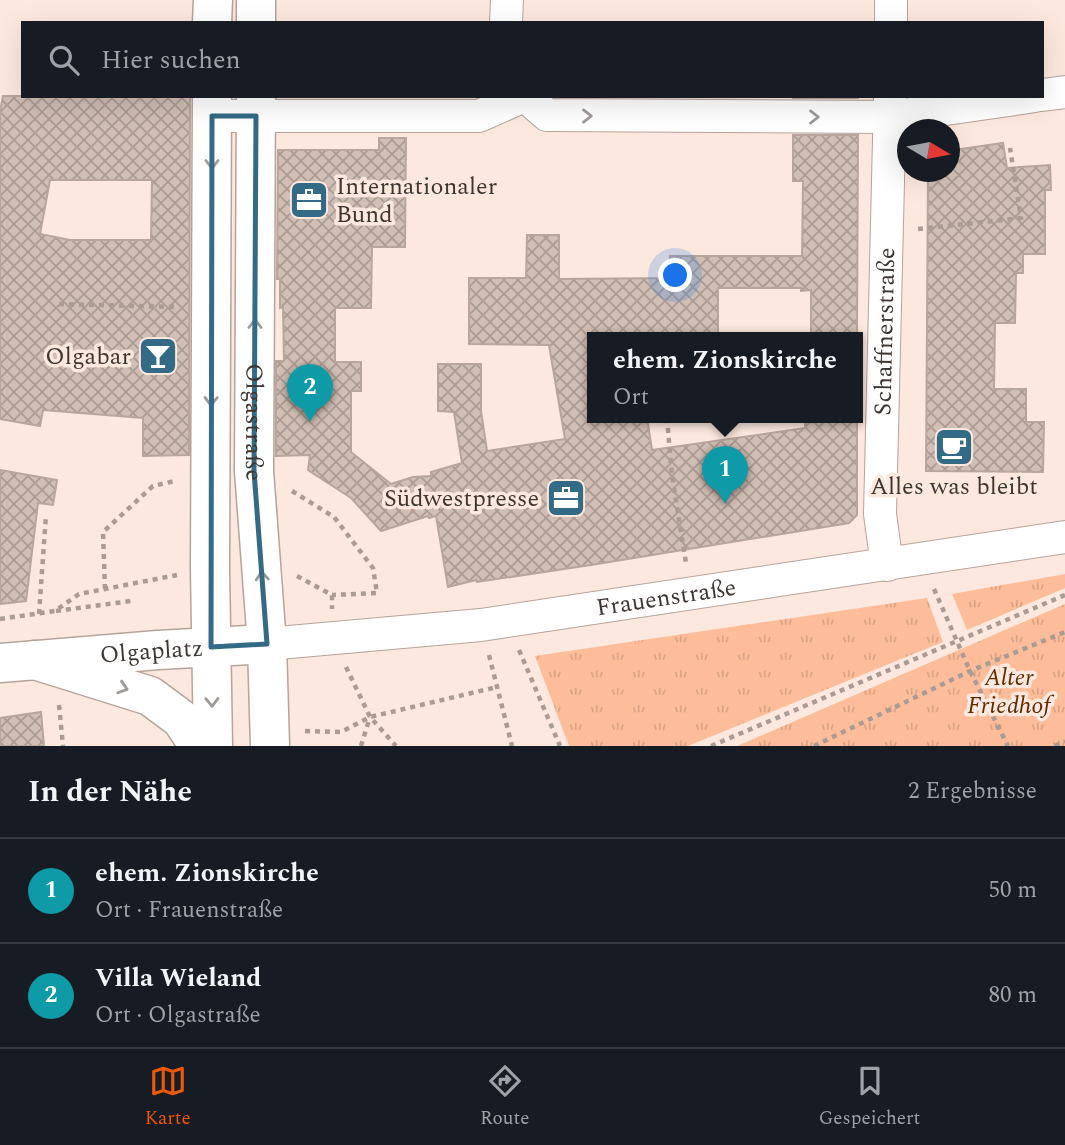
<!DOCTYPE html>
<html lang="de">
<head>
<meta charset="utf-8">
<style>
	:root { --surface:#171b24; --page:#20242c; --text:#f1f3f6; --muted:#9ea1a6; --line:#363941; --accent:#ea580c }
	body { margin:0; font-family:Spectral,serif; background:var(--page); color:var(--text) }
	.compass { position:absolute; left:897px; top:119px; width:63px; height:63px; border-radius:50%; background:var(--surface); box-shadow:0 7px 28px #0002; rotate:100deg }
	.you { position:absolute; left:676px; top:276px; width:24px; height:24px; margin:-18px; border:5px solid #fff; border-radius:50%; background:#1a73e8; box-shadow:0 0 0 10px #1a73e833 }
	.badge { display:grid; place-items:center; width:46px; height:46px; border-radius:50%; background:var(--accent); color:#fff; font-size:23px; font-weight:700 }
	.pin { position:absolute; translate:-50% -58px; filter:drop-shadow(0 2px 4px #0008) }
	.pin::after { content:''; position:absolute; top:37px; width:24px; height:21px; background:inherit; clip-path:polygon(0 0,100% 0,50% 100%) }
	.popup { position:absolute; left:587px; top:332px; width:276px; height:91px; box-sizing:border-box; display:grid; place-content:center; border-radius:0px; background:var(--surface); filter:drop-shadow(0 2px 5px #0005); font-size:23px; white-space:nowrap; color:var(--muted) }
	.popup b { font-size:26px; color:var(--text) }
	.popup::after { content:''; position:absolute; left:50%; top:100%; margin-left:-14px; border:14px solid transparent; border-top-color:var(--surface) }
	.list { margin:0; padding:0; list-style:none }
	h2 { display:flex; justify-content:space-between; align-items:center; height:91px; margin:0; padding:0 28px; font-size:30px }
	h2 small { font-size:23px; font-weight:400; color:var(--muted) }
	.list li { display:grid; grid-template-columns:46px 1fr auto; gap:21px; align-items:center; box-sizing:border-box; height:105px; padding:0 28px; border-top:2px solid var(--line) }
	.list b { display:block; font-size:26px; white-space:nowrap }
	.list p { margin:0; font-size:23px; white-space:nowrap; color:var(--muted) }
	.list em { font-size:23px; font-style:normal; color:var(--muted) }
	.icon { flex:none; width:38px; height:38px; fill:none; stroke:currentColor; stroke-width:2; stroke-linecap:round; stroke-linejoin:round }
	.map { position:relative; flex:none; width:1065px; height:746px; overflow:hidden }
	.search { position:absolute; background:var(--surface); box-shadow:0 7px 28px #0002; left:21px; right:21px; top:21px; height:77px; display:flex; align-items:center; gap:18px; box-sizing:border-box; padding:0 24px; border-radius:0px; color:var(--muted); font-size:26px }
	.sheet { height:301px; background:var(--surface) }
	nav { display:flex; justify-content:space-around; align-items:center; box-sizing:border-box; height:98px; border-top:2px solid var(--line); background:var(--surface); font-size:19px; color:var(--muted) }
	nav a { display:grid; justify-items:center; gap:4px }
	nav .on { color:var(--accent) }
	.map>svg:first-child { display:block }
</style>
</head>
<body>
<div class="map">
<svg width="1065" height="746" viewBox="0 0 1065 746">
	<defs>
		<pattern id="grass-tufts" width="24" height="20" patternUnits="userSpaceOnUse" patternTransform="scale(1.75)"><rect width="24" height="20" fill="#fdbd9a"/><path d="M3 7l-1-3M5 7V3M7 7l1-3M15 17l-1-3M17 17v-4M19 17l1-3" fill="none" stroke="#daa385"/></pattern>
		<pattern id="building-cross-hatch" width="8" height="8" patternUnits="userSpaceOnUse" patternTransform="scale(1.75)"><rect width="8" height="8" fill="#d1beb4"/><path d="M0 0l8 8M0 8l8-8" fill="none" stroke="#ab9b93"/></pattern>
	</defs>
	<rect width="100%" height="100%" fill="#fce8de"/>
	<path fill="url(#grass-tufts)" d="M1065,574V588L967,630L952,594Z
		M927,598L943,642L688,746H569L535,656Z
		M1065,604V746H737Z"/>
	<path fill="url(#building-cross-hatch)" stroke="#b8a59b" stroke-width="2" fill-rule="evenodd" d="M3,96H190L189,455L143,456V418L43,410L40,426L0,419V111ZM50,180H152L151,240H70L40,234Z
		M793,96H858V98H793Z
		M793,135H858L857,338H811V290L801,291V288H718V338H592V418H647L652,450L805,428V418H857V515L849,523L591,565L477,582L476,580L448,587L436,516L429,518L428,516L381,531L351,498L308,470L310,455L276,456V361H284L283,307L280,308V279H277L278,150H379V138H406L405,247H372L371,308H335V362H361V391H351V452L391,484L413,477L431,476V472L462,463L454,412L438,411V364H481V411L487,451L565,439L549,345L469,344V278H526L527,235H559V279L670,278V256H802L803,181H793Z
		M1003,143L1007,168L1050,165L1051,190H1045V254H1023V273H1016L1015,323H995L994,389H1026V422H1044L1043,472L926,471L928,172H949V152L954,150Z
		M0,470L57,480L53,505L38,503L26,601L0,604Z
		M41,712L44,746H0V718Z"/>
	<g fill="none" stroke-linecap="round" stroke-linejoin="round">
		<g stroke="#b6a399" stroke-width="34">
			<g id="minor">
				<path d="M506,23L507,0"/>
				<path d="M891,23V0"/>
				<path d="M1042,95L1065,92"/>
				<path d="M525,96L547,115L890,117L1035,96"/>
				<path d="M212,116H479L524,96"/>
				<path id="s1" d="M887,565L880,514L890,98"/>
				<path id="s2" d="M267,644L481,625L1065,537"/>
			</g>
		</g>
		<g stroke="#b6a399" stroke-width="41">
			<g id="tertiary">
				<path id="s3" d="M0,663L158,650L267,644"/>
			</g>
		</g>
		<g stroke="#b6a399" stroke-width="41">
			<g id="secondary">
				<path d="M212,23L213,0"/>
				<path d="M256,23V0"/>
				<path d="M212,96L210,569L213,746"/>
				<path id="s4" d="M256,96L254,471L267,644L270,746"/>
				<path d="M35,660L150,696L181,719L199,746"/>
			</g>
		</g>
		<path stroke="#aa9b94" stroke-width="4.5" stroke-dasharray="5 5" stroke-linecap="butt" d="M918,229L1021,218L1010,148
			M59,304L176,307
			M667,418L672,476L686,563
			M292,491L334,517L373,568L377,593L332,595
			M297,576L332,595V609
			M105,589L103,532L153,486L175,481
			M934,589L970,671L1008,746
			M56,611L131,601
			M39,614L46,515
			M0,619L55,611L79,594L177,575
			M519,650L560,746
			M489,655L512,746
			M346,667L370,717L396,746
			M59,705L63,746
			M305,731L341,732L370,717L497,687
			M361,746L370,717
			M711,746L1065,595
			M814,746L970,671L1065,632
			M1055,746L1065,741"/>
		<use href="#minor" stroke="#fff" stroke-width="32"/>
		<use href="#tertiary" stroke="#fff" stroke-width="38"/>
		<use href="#secondary" stroke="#fff" stroke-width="38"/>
	</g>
	<defs><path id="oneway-chevron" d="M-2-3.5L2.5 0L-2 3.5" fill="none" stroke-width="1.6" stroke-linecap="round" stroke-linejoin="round" transform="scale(1.75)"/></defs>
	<g stroke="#9e9a98">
		<use href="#oneway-chevron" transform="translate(587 116)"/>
		<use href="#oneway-chevron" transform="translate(814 117)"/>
		<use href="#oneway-chevron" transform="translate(212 164) rotate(90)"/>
		<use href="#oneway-chevron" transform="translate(255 324) rotate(-90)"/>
		<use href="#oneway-chevron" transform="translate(211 401) rotate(91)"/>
		<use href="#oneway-chevron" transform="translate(262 576) rotate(-94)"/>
		<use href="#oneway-chevron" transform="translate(123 688) rotate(18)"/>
		<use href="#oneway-chevron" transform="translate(212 702) rotate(89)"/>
	</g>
	<path fill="none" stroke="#336a85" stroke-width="5" stroke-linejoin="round" d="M212,116H256L254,471L267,644L211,647Z"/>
	<defs>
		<g id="office-square" transform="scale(2.0125)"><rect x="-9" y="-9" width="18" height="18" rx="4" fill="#336a85" stroke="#fce8de"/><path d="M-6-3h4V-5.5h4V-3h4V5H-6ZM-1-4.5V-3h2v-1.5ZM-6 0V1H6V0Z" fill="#fff"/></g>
		<g id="bar-square" transform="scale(2.0125)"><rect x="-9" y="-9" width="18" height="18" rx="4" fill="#336a85" stroke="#fce8de"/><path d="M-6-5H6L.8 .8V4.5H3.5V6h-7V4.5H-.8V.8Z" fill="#fff"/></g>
		<g id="cafe-square" transform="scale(2.0125)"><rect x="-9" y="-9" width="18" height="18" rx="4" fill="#336a85" stroke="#fce8de"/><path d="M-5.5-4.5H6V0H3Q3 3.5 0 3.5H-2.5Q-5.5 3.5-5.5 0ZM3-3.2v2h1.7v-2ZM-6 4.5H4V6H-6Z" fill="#fff"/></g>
	</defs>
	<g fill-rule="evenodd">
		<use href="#office-square" x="309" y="200"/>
		<use href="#bar-square" x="158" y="356"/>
		<use href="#cafe-square" x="954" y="447"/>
		<use href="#office-square" x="566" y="498"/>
	</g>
	<g text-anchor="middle" stroke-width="7" stroke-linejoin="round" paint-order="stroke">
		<g font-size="24" fill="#3e3632" stroke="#fce8de" text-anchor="end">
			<text x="336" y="194" text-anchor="start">Internationaler<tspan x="336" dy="28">Bund</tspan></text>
			<text x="131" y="364">Olgabar</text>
			<text x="954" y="494" text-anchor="middle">Alles was bleibt</text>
			<text x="539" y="506">Südwestpresse</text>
		</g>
		<g font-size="24" fill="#3e3632" stroke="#fce8de">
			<text dy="8" stroke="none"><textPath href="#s1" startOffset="234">Schaffnerstraße</textPath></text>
			<text dy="8" stroke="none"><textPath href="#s4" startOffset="326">Olgastraße</textPath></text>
			<text dy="8" stroke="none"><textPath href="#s2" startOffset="402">Frauenstraße</textPath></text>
			<text dy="8" stroke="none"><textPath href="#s3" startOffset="152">Olgaplatz</textPath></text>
		</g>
		<g font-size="24" font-style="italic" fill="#612a01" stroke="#fce8de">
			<text x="1009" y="685">Alter<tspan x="1009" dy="28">Friedhof</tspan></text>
		</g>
	</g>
</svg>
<svg class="compass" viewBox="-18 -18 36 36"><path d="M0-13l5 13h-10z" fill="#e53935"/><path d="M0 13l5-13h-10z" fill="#9ea1a6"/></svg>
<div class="you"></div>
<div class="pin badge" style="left:725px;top:504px;background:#0f9aa8">1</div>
<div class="popup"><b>ehem. Zionskirche</b>Ort</div>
<div class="pin badge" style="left:310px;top:422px;background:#0f9aa8">2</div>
<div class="search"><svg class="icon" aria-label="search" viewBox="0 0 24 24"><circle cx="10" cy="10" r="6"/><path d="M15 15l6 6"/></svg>Hier suchen</div>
</div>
<section class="sheet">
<h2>In der Nähe<small>2 Ergebnisse</small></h2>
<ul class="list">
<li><span class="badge" style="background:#0f9aa8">1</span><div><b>ehem. Zionskirche</b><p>Ort · Frauenstraße</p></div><em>50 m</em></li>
<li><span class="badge" style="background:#0f9aa8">2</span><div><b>Villa Wieland</b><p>Ort · Olgastraße</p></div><em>80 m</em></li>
</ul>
</section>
<nav>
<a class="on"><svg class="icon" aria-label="map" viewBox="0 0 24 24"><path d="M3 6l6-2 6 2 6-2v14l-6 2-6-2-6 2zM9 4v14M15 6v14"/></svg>Karte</a>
<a><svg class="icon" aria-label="directions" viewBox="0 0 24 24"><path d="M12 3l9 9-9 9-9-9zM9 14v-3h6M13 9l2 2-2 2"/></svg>Route</a>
<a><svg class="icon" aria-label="saved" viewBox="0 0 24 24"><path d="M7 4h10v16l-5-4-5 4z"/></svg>Gespeichert</a>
</nav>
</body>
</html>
